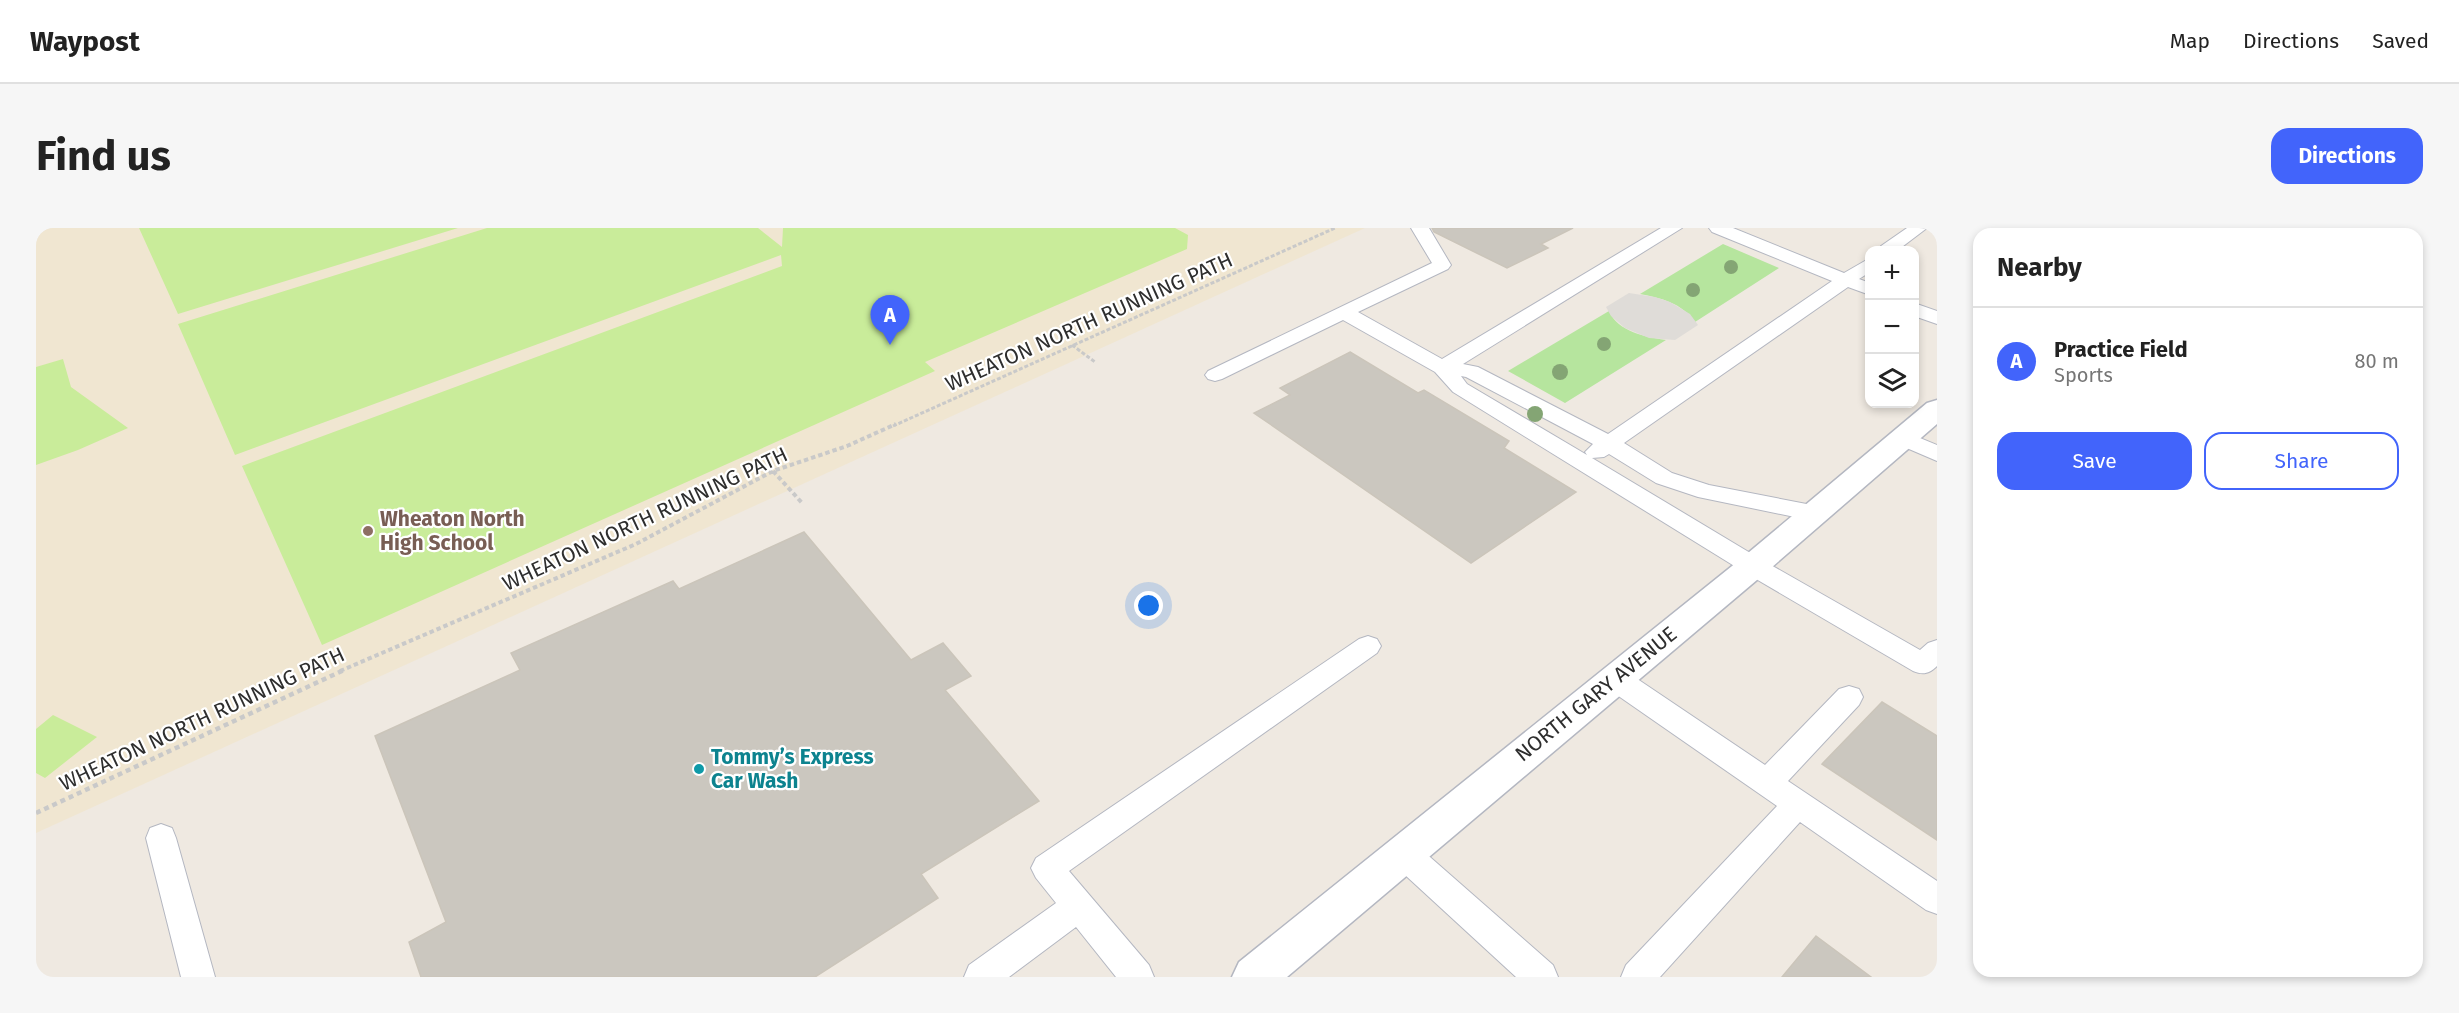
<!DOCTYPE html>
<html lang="en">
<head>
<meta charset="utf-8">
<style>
	:root { --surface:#fff; --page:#f6f6f6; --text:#222; --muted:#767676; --line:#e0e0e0; --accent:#4264fb }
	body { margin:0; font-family:"Fira Sans",sans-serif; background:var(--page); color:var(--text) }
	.controls { position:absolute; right:18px; top:18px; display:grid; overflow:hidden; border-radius:12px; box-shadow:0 3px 9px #0003 }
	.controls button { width:54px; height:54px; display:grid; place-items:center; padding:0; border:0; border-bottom:2px solid var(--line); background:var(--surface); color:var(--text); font:30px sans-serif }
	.you { position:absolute; left:1113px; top:378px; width:21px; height:21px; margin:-15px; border:4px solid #fff; border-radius:50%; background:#1a73e8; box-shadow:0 0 0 9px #1a73e833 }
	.badge { display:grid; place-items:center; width:39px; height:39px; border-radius:50%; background:var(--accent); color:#fff; font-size:20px; font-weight:700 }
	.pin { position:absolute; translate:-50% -50px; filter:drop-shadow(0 2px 3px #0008) }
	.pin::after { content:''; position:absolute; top:32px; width:21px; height:18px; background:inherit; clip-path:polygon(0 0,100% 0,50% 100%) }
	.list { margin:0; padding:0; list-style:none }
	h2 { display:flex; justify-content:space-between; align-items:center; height:78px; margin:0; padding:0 24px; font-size:26px }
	h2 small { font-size:20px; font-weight:400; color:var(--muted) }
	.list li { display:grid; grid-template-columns:39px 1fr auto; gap:18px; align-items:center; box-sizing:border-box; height:108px; padding:0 24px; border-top:2px solid var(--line) }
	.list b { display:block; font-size:22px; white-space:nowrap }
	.list p { margin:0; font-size:20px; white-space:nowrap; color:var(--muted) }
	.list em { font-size:20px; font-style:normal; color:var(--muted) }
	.actions { display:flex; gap:12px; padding:18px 24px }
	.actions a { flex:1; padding:14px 0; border:2px solid var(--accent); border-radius:18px; text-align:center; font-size:21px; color:var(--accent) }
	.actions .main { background:var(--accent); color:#fff }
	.icon { flex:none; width:33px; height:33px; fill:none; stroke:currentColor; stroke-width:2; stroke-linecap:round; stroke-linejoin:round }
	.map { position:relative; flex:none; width:1901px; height:749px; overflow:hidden; border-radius:18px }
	header { display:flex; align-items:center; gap:36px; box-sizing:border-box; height:84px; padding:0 30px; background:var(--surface); border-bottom:2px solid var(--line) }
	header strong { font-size:28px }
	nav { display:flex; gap:33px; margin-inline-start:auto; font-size:21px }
	.intro { display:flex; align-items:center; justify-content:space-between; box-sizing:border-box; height:144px; padding:0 36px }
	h1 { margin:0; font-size:42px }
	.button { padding:15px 27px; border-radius:18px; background:var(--accent); color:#fff; font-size:21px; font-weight:700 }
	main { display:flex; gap:36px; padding:0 36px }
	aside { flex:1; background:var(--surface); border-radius:18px; box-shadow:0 3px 9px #0003 }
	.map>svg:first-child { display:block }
</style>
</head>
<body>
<header>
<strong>Waypost</strong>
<nav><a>Map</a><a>Directions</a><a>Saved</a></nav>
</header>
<div class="intro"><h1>Find us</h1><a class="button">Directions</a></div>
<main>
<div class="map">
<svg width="1901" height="749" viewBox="0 0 1901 749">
	<rect width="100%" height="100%" fill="#efe9e1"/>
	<path fill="#f0e6d1" d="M0,0H1329L0,605Z"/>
	<path fill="#b6e59e" d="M1687,16L1743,40L1659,94C1646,75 1625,70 1604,66Z
		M1573,83C1582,104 1610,109 1630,112L1529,175L1472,143Z"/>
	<path fill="#c9ec9a" d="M103,0H422L142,86Z
		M451,0H722L746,19L747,0H1139L1152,7L1151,21L889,134L899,143L286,417L206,238L746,38L745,27L199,227L142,96Z
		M27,131L35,159L92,200L42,222L0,237V139Z
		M17,487L61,509L9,550L0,545V501Z"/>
	<path fill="#dfdcd8" d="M1593,65L1619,69L1634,74L1654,86L1662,97L1639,112L1613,110L1589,100L1575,88L1570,79Z"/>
	<path fill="#cbc7bf" stroke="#cbc5ba" stroke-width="1.5" d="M1396,0H1537L1505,16L1512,20L1471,40L1398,4Z
		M1314,124L1382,165L1388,162L1473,213L1468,220L1540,264L1435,335L1218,185L1254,167L1244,160Z
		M768,304L875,432L907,415L935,448L909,462L1003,573L885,646L902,670L779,749H385L373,714L410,694L339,508L484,442L475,425L637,353L643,361Z
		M1846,474L1901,508V612L1786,536Z
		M1780,708L1835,749H1746Z"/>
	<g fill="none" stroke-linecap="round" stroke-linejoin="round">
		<g stroke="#b4b7c1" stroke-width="2">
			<path id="lane" d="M1375,0H1393L1415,37L1412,41L1322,84L1406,131L1625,0H1646L1427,136L1442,139L1572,206L1796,53L1676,4L1673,0H1697L1808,45L1834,30V44L1823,51L1834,55V67L1812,59L1588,215L1636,245L1673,257L1786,279L1790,285L1786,291L1778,293L1662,269L1620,255L1573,226L1568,229L1556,230L1726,332L1884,422L1892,415L1901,412V438C1893,446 1887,447 1877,443L1708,344L1417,164L1399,144L1307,92L1186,151L1179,153L1172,151L1169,147L1172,143L1396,35ZM1425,148L1430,149L1557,216L1549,224L1551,227L1431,156Z
				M1871,0H1891L1862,22H1842L1845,18Z
				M1878,75L1901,83V96L1878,88Z
				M1867,203L1901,217V233L1859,215L1856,210L1859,205Z
				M1332,408L1341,411L1345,418L1341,425L1033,643L1113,737L1118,749H1080L1040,699L973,749H928L933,737L1020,675L1000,650L995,640L1000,630L1323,411Z
				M1578,439L1588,442L1729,537L1803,461L1813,458L1823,461L1827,469L1823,477L1752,553L1901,653V686L1890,682L1764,594L1624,749H1585L1590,737L1741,578L1568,458L1564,450L1568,442Z
				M125,596L136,600L140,610L179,749H145L110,610L114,600Z
				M1367,611L1378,615L1517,737L1522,749H1480L1356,635L1352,625L1356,615Z"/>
		</g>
		<g stroke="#b4b7c1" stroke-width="3">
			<path id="secondary" d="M1901,172V196L1728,346L1251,749H1196L1203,734L1706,330L1891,175Z"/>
		</g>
		<path stroke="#c9c9c9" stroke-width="3" stroke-dasharray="4 2" stroke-linecap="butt" d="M1036,117L1059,134
			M857,198L1299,0"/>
		<path stroke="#c9c9c9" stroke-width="4" stroke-dasharray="4.5 3" stroke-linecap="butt" d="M737,243L767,276
			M304,443L600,316L737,243L811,218L860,196"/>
		<path stroke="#c9c9c9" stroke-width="4.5" stroke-dasharray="5 4" stroke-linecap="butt" d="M0,585L308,442"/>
		<use href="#lane" fill="#fff" fill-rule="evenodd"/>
		<use href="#secondary" fill="#fff" fill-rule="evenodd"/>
	</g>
	<g fill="#84a574">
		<circle cx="1695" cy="39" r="7"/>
		<circle cx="1657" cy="62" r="7"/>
		<circle cx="1568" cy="116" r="7"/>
		<circle cx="1524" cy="144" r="8"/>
		<circle cx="1499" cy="186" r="8"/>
	</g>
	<circle fill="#8d6e63" stroke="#fff" stroke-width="2" cx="332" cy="303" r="6"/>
	<circle fill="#0f9aa8" stroke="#fff" stroke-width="2" cx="663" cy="541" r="6"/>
	<g text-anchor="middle" stroke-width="4.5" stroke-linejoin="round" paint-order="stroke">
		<g font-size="21" fill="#2e2e2e" stroke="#fff">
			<text transform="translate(1053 94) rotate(-24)" y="7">WHEATON NORTH RUNNING PATH</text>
			<text transform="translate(609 291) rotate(-25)" y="7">WHEATON NORTH RUNNING PATH</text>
			<text transform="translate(1560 466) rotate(-39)" y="7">NORTH GARY AVENUE</text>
			<text transform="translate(166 491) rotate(-25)" y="7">WHEATON NORTH RUNNING PATH</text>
		</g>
		<g font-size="21" font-weight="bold" fill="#785e54" stroke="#fff" text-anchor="start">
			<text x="344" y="298">Wheaton North<tspan x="344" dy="24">High School</tspan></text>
		</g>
		<g font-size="21" font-weight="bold" fill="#0d838f" stroke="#fff" text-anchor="start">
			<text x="675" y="536">Tommy’s Express<tspan x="675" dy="24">Car Wash</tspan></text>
		</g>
	</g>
</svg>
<div class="controls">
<button>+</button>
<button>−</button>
<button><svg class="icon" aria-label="layers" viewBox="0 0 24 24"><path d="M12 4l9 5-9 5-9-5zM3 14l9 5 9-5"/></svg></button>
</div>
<div class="you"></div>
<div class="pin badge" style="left:854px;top:117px">A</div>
</div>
<aside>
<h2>Nearby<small></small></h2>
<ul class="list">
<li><span class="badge">A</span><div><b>Practice Field</b><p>Sports</p></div><em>80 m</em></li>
</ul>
<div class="actions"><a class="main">Save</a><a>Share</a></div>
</aside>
</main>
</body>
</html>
